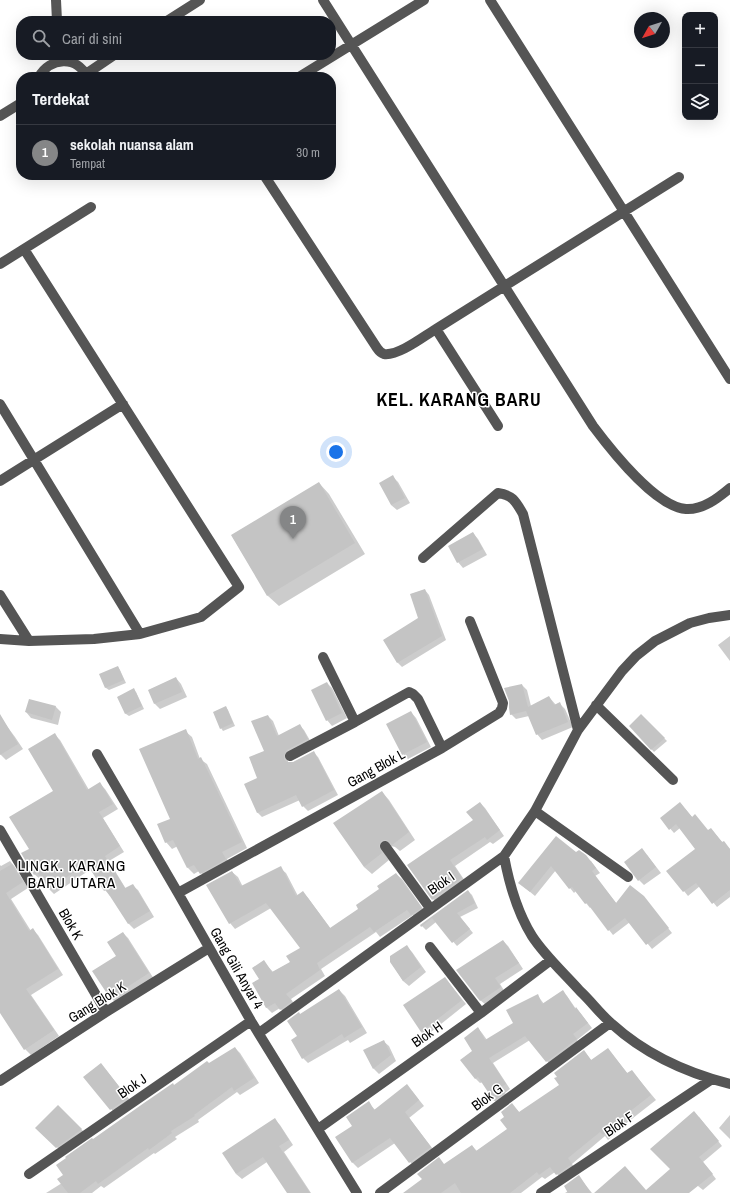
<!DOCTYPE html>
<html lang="id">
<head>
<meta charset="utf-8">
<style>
	:root { --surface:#171b24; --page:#242831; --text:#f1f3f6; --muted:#9ea1a6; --line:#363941; --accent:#858687 }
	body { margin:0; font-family:"Archivo Narrow",sans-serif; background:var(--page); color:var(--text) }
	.controls { position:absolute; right:12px; top:12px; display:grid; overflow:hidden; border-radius:8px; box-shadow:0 4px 16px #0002 }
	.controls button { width:36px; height:36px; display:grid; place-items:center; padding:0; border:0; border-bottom:1px solid var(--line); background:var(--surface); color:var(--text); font:20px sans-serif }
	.compass { position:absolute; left:634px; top:12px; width:36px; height:36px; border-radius:50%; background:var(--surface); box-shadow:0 4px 16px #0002; rotate:231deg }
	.you { position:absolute; left:336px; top:452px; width:14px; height:14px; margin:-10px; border:3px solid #fff; border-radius:50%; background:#1a73e8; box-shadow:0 0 0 6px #1a73e833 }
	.badge { display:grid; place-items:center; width:26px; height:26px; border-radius:50%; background:var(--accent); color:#fff; font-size:13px; font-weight:700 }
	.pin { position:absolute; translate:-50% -33px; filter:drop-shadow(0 1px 2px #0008) }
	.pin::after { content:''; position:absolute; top:21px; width:14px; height:12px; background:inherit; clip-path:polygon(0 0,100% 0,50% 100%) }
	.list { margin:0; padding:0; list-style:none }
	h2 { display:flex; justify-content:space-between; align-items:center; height:52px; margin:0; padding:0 16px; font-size:17px }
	h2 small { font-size:13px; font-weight:400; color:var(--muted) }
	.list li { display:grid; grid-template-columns:26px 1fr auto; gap:12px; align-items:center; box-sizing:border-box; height:56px; padding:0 16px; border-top:1px solid var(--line) }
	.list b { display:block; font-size:15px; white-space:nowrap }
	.list p { margin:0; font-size:13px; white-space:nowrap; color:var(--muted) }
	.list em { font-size:13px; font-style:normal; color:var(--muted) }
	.icon { flex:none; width:22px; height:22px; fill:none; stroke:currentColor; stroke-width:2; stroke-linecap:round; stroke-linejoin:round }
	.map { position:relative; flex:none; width:730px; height:1193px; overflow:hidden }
	.search { position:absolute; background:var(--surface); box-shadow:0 4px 16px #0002; left:16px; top:16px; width:320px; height:44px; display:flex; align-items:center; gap:10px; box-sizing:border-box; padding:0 14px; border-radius:16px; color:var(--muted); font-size:15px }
	.panel { position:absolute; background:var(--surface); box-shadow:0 4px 16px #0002; left:16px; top:72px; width:320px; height:108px; border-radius:16px }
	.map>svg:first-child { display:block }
</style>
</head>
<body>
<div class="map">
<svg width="730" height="1193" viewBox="0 0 730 1193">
	<rect width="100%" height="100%" fill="#fff"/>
	<path fill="#0003" d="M393,477L398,482L410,503L397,510L391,505Z
		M319,483L329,494L365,554L279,606L268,596L232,536Z
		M473,533L478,539L487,555L463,568L458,562Z
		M425,590L429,595L446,640L402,667L398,663L384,640L419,619Z
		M730,636V661L718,645Z
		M118,667L120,670L126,683L109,690L106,688L101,675Z
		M176,678L181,684L187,697L160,709L155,704L149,690Z
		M327,683L332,688L347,718L332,726L327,720Z
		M522,685L527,690L531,706L549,697L556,705L560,704L565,709L573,727L542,740L537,734L529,716L516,719L511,714Z
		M133,690L136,692L144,709L129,716L126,714L118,697Z
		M56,707L61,712L58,725L31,718L26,712Z
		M226,707L228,710L235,726L223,731L221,728Z
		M411,712L416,718L431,747L408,759L403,754Z
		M641,715L667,741L654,752L630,726Z
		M268,716L273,721L279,736L300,726L304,730L312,744L291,755L288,761V763H293L313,752L318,757L338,795L308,811L303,806L300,800L262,817L257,812L258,778L265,752Z
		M0,717L15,737L23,749L6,760L0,754Z
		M185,731L192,737L200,759L207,764L247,848L227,859L231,866L207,879L199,871L194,874L188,868L178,846L172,849L166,842L171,819Z
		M55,735L60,740L89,790L100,784L105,789L118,809L103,818L124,852L109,861L126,889L132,885L138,890L154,917L134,929L129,924L111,895L110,896L105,890L91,869L54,894L48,888L42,878L40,879L34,874L31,849L54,791Z
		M382,792L389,800L415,840L400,851L395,847L391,846L388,848L385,854L389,860L372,874L364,867Z
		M480,803L485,808L504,836L493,844L490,842L455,866L467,884L438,905L433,899L408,866L474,821Z
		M680,803L693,818L708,831L711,829L723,843L730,849V897L717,907L700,886L688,896L668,871L696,849L680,828L674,833L661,818Z
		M556,838L576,854L591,861L600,873L595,876L617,904L643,896L672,933L652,949L630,922L613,935L591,907L590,908L586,903L576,891L574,893L570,888L556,870L535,896L524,887Z
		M647,855L661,873L644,885L639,880Z
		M10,861L15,867L28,888L11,899L31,931L33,930L38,935L63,975L31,995L59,1036L31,1055L25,1049L0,1004V865L1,866Z
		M280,868L286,873L298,896L303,893L308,898L331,929L360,909L396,874L402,879L426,913L417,920L413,915L380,937L376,932L321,969L325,976L291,999L296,1007L286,1015L280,1008L272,1013L266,1007L261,979L264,962L273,972L291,962L301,948L271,908L235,929L230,923L232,872L238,877L243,887Z
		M468,891L472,895L478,908L460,917L473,933L457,946L436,922L426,930L421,925Z
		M123,933L128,938L154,979L116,1003L111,998L94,971L117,956Z
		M503,941L508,946L523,969L500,984L505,992L486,1005L480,1000Z
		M407,947L412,952L426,972L409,986L403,981L391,962Z
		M445,978L466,1004L426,1036L421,1032Z
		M339,990L345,996L367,1033L350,1043L348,1040L308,1063L303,1058L299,1037L301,1015Z
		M562,992L567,996L576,1009L581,1014L592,1028L577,1040L581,1045L551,1066L530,1040L493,1063L510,1089L505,1093L509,1098L499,1105L494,1100L483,1082L480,1083L475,1078L473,1051L478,1028L482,1033L487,1040L515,1023L538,996L544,1004Z
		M383,1041L389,1046L396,1061L379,1074L374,1069L365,1050Z
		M235,1048L240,1053L259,1083L240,1095L237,1092L198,1120L199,1122L175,1137L177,1139L155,1154L154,1153L104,1188L101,1186L92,1193H46L62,1183L174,1086Z
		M608,1049L628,1074L636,1076L656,1100L619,1129L620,1130L608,1140L605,1136L572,1164L576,1170L562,1179L555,1172L545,1179L542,1177L521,1193H405L472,1146L477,1151L508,1130L505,1117L512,1105L520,1113L560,1085L584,1051L592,1061Z
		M106,1070L133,1104L116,1115L85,1077Z
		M412,1091L424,1106L409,1118L436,1153L415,1168L395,1143L358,1168L353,1163L337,1138L353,1126L368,1102L376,1111Z
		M58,1106L87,1135L62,1152L37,1128Z
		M730,1115V1139L719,1128Z
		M699,1117L722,1146L703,1162L716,1179L703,1190L698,1186Z
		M275,1120L280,1125L293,1145L284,1152L311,1193H288L267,1162L242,1179L236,1174Z
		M579,1177L592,1193H565L568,1191Z"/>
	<path fill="#c4c4c4" d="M393,475L405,498L391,505L379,483Z
		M319,482L355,543L267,596L231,535Z
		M473,532L483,549L457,563L448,546Z
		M425,589L442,636L397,663L383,640L418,618L410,594Z
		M118,666L124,680L105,688L99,674Z
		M176,677L182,692L154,704L148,690Z
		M327,682L342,713L326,721L311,690Z
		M522,684L528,707L549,696L554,705L560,702L568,722L536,735L526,711L510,715L509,708V701L504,688Z
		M134,688L142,706L125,714L117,697Z
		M29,699L56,706L52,720L25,712Z
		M226,706L233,723L220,729L213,712Z
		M411,711L427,742L402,755L386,724Z
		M0,714L18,744L0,755Z
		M641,714L665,738L651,750L629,726Z
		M268,715L277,736L300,724L308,739L287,750L284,755V759L287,762H293L314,751L334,790L302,807L296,795L257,813L244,784L257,778L249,757L264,751L251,721Z
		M186,729L198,759L201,757L242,842L222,852L226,859L200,874L194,865L187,868L173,840L165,843L157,824L170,819L139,749Z
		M55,733L87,790L100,782L113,804L99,812L120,846L105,856L125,888L133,884L150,911L128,924L106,890L104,891L87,864L48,889L37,872L34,875L21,853L29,849L9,817L53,791L28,749Z
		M382,791L409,832L392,845L387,840H384L381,841L379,846L382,853L364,867L333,823Z
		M480,802L500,830L487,840L485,837L450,860L462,878L432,900L407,865L473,820L466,812Z
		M680,802L692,817L695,814L708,830L711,828L722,842L724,841L730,849V890L712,904L696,883L683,892L666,871L695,849L676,824L669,830L660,818Z
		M556,836L576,852L579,850L586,855L596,868L592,871L616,903L630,885L644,896L669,928L646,945L625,918L608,931L587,903L585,904L572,887L569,889L551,866L530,892L518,883Z
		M642,848L656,867L638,881L624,862Z
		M12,864L23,882L6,893L29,931L33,928L58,969L26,989L54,1030L24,1050L0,1013V871Z
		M281,866L296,896L303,891L330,928L358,909L356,905L379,889L377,886L396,873L422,908L411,915L407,910L374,932L370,927L317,963L320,970L286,994L292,1001L280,1010L275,1003L266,1008L252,983L259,979L252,968L264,960L272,972L290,962L286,956L300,948L266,903L229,924L206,885L232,871L241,886Z
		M468,890L475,903L457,913L470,929L452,943L432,918L421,927L420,925Z
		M123,932L149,973L110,998L92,971L116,956L107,942Z
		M503,940L519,963L495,978L501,987L480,1001L456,970Z
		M407,945L421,967L403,981L390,962V956Z
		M445,977L462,1000L421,1032L403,1005Z
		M339,989L362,1027L344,1038L342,1034L302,1059L291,1040L297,1036L287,1021L299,1012L300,1014Z
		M563,990L575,1009L576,1007L588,1023L573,1034L577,1039L546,1062L525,1036L489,1058L506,1084L501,1087L505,1093L494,1101L478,1077L475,1079L460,1060L472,1051L464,1038L478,1027L485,1040L513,1023L506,1010L538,994L542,1004Z
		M384,1040L391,1055L373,1069L363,1050Z
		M235,1047L254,1078L234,1091L232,1087L194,1115L195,1116L171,1131L172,1133L149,1150L148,1148L98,1184L96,1181L80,1193H68L57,1179L63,1175L56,1165L66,1158L65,1157L92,1138L93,1139L144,1103L173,1083L174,1085L207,1061L209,1063Z
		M608,1048L627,1073L632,1070L651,1095L615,1123L616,1125L603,1135L600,1132L568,1158L572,1164L556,1175L550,1167L539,1175L537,1172L510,1193H461L455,1183L441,1193H403L422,1179L417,1174L439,1157L444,1164L472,1145L476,1151L507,1129L500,1120L504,1117L501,1112L512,1103L519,1112L559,1085L554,1078L557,1077L554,1073L584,1050L591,1060Z
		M101,1063L128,1098L110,1110L83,1077Z
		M407,1084L419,1100L405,1112L431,1147L409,1163L390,1138L352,1163L335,1137L352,1126L346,1117L369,1101L374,1110Z
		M58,1105L82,1129L56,1148L35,1128Z
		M694,1111L719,1141L699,1157L713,1174L689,1193H594L625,1166L646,1190L670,1169L650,1149Z
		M275,1118L289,1140L279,1146L310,1193H287L263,1157L236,1174L222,1153Z
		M579,1175L591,1193H568L564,1186Z"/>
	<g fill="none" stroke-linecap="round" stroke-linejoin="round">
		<path stroke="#555" stroke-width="10" d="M56,0L57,21
			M323,0L593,426C611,450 656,507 686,509C703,510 718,498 730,488
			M490,0L730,379
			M167,21L200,0
			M86,74L114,55
			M39,77C50,57 77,55 87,77
			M299,77L424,0
			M0,116L21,103
			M264,175L377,348C379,351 381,353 384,354C399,356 424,336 436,329L679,177
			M0,264L91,207
			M436,329L498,426
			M0,404L140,634
			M0,481L123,404
			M423,558L498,493C513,495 516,502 523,514L578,730
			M0,595L29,641
			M0,639L29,641L94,639L140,634L201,617L239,587L24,249
			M323,657L355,722
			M596,705L673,780
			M97,754L178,893L251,1021L357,1193
			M290,756L355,722L409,692L413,694L418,699L442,748
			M535,811L628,877
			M0,830L106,1012
			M385,846L430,908
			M504,856C509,883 517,912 532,936C545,956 564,973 580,991C591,1001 600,1014 612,1024C645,1054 687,1073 730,1084
			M178,893L442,748L499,713L502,708L503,703L470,621
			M430,947L481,1013
			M259,1033L504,856L535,811L578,730L622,671L636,656L655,641L690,623L709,618L730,615
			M0,1081L106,1012L209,948
			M318,1129L481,1013L551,960
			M29,1174L251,1021
			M380,1193L610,1023
			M541,1193L712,1079"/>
	</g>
	<g text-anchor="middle" stroke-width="3" stroke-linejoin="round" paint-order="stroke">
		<g font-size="14" fill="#000" stroke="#fff">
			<text transform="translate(376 768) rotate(-29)" y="5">Gang Blok L</text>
			<text transform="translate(441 883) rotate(-35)" y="5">Blok I</text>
			<text transform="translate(71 924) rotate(60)" y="5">Blok K</text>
			<text transform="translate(237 968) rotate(60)" y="5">Gang Gili Anyar 4</text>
			<text transform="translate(97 1002) rotate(-32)" y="5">Gang Blok K</text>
			<text transform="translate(427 1034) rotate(-35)" y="5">Blok H</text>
			<text transform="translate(132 1086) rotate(-35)" y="5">Blok J</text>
			<text transform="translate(487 1097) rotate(-37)" y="5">Blok G</text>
			<text transform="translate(619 1124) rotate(-34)" y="5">Blok F</text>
		</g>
		<g font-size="15" letter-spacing="1" fill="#000" stroke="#fff">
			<text x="72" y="871">LINGK. KARANG<tspan x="72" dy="17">BARU UTARA</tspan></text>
		</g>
		<g font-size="18" font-weight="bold" letter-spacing="1" fill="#000" stroke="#fff">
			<text x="459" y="406">KEL. KARANG BARU</text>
		</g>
	</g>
</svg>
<div class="controls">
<button>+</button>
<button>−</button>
<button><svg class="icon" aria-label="layers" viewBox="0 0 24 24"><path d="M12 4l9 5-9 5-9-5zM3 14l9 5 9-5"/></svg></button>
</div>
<svg class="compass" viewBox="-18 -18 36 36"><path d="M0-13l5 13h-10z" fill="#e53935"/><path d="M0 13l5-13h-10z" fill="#9ea1a6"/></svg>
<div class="you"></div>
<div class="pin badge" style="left:293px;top:539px">1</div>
<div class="search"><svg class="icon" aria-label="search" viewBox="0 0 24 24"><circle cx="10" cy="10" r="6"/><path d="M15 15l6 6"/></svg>Cari di sini</div>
<section class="panel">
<h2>Terdekat<small></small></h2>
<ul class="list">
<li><span class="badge">1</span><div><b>sekolah nuansa alam</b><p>Tempat</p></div><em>30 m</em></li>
</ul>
</section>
</div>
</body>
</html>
